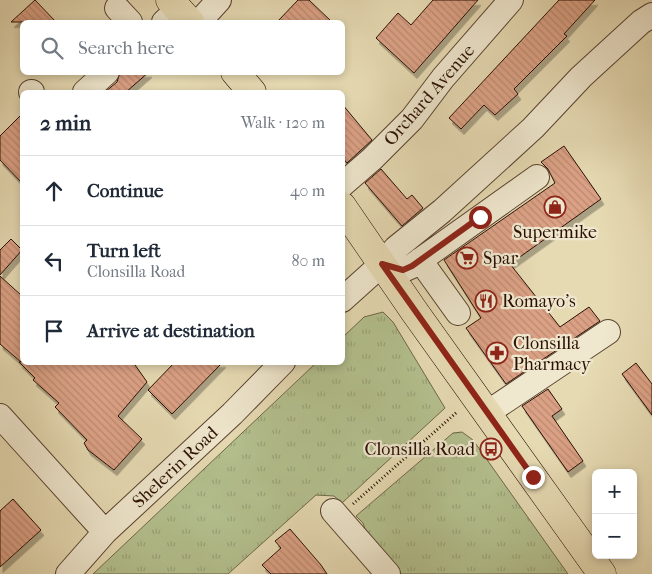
<!DOCTYPE html>
<html lang="en">
<head>
<meta charset="utf-8">
<style>
	:root { --surface:#fff; --page:#f6f6f7; --text:#1f2937; --muted:#747a83; --line:#e0e1e3 }
	body { margin:0; font-family:"IM FELL French Canon",serif; background:var(--page); color:var(--text) }
	.controls { position:absolute; right:15px; bottom:15px; display:grid; overflow:hidden; border-radius:8px; box-shadow:0 2px 8px #0003 }
	.controls button { width:45px; height:45px; display:grid; place-items:center; padding:0; border:0; border-bottom:1px solid var(--line); background:var(--surface); color:var(--text); font:25px sans-serif }
	.stop { position:absolute; width:15px; height:15px; margin:-11px; border:4px solid #8f2418; border-radius:50%; background:#fff }
	.stop.end { background:#8f2418; border-color:#fff; box-shadow:0 1px 5px #0008 }
	.list { margin:0; padding:0; list-style:none }
	h2 { display:flex; justify-content:space-between; align-items:center; height:65px; margin:0; padding:0 20px; font-size:21px }
	h2 small { font-size:16px; font-weight:400; color:var(--muted) }
	.list li { display:grid; grid-template-columns:32px 1fr auto; gap:15px; align-items:center; box-sizing:border-box; height:70px; padding:0 20px; border-top:1px solid var(--line) }
	.list b { display:block; font-size:19px; white-space:nowrap }
	.list p { margin:0; font-size:16px; white-space:nowrap; color:var(--muted) }
	.list em { font-size:16px; font-style:normal; color:var(--muted) }
	.icon { flex:none; width:28px; height:28px; fill:none; stroke:currentColor; stroke-width:2; stroke-linecap:round; stroke-linejoin:round }
	.map { position:relative; flex:none; width:652px; height:574px; overflow:hidden }
	.search { position:absolute; background:var(--surface); box-shadow:0 2px 8px #0003; left:20px; top:20px; width:325px; height:55px; display:flex; align-items:center; gap:12px; box-sizing:border-box; padding:0 18px; border-radius:8px; color:var(--muted); font-size:19px }
	.panel { position:absolute; background:var(--surface); box-shadow:0 2px 8px #0003; left:20px; top:90px; width:325px; height:275px; border-radius:8px }
	.map>svg:first-child { display:block }
</style>
</head>
<body>
<div class="map">
<svg width="652" height="574" viewBox="0 0 652 574">
	<defs>
		<pattern id="grass-tufts" width="24" height="20" patternUnits="userSpaceOnUse" patternTransform="scale(1.25)"><rect width="24" height="20" fill="#b3c08e"/><path d="M3 7l-1-3M5 7V3M7 7l1-3M15 17l-1-3M17 17v-4M19 17l1-3" fill="none" stroke="#9aa479"/></pattern>
		<pattern id="building-back-hatch" width="6" height="6" patternUnits="userSpaceOnUse" patternTransform="scale(1.25)"><rect width="6" height="6" fill="#dba185"/><path d="M-1 5l2 2M0 0l6 6M5-1l2 2" fill="none" stroke="#bc8971"/></pattern>
		<filter id="shadow"><feDropShadow dx="3" dy="5.5" stdDeviation="0" flood-color="#0004"/></filter>
	</defs>
	<rect width="100%" height="100%" fill="#e6dab3"/>
	<filter id="stains"><feTurbulence type="fractalNoise" baseFrequency=".004" numOctaves="4"/><feColorMatrix values="0 0 0 0 .2 0 0 0 0 .09 0 0 0 0 .02 0 0 0 .5 -.17"/></filter>
	<radialGradient id="worn" r=".72"><stop offset=".6" stop-color="#630" stop-opacity="0"/><stop offset="1" stop-color="#630" stop-opacity=".3"/></radialGradient>
	<path fill="url(#grass-tufts)" stroke="#6e6848" d="M383,312L393,322L445,408L342,503L334,496L316,495L228,574H93L316,363L342,362L343,337L364,317Z
		M462,432L473,440L568,574H398L367,535L363,523L356,516L453,433Z"/>
	<path fill="url(#building-back-hatch)" stroke="#2a0f03" filter="url(#shadow)" d="M35,0L56,22H11Z
		M298,0H309L332,22H277Z
		M433,0H478L414,73L376,38L398,13L411,25Z
		M559,0H595L564,34L567,36L514,89L518,94L495,115L484,105L461,129L449,118Z
		M120,72H149L126,92H105L117,82Z
		M342,104L372,140L347,163L342,157Z
		M22,114V183L0,160V136Z
		M564,146L601,199L510,264L560,327L589,307L600,321L506,384L466,328L481,318L444,260L555,183L548,169L541,162Z
		M381,169L407,199L412,195L423,208L402,226L365,183Z
		M11,239L22,250L0,275V250Z
		M0,276L22,296V362H133L147,382L118,416L142,439L114,470L88,450L84,443L87,440L55,407L59,403L33,380L35,378L19,362H21L0,344Z
		M175,362H223L172,414L148,390Z
		M636,363L652,384V415L622,374Z
		M548,389L562,409L552,416L583,461L568,472L522,406Z
		M13,499L41,530L0,567V511Z
		M290,529L321,565L327,574H271L262,565L281,548L275,541Z"/>
	<g fill="none" stroke-linecap="round" stroke-linejoin="round">
		<g stroke="#59422f" stroke-width="26">
			<path id="minor" d="M117,8L130,22
				M164,22L178,9
				M199,22L219,0
				M31,92H32
				M85,92L107,72
				M342,185L372,159L412,119L443,78L511,0
				M420,260L458,313
				M382,264L403,270L412,266L537,177
				M342,300L382,264L396,248L442,211L533,128L581,77L641,22L652,15
				M487,413L608,332
				M0,416L105,532
				M333,511L388,574
				M68,574L105,532L232,414L283,362"/>
		</g>
		<g stroke="#2a0f03" stroke-width="29">
			<path id="major" d="M170,0L190,22
				M235,72L252,92
				M342,206L414,311L602,574"/>
		</g>
		<path stroke="#2a0f03" stroke-width="3" stroke-dasharray="1 2.5" stroke-linecap="butt" d="M353,504L457,412"/>
		<use href="#minor" stroke="#efe7ce" stroke-width="24"/>
		<use href="#major" stroke="#e6dab3" stroke-width="28"/>
	</g>
	<g fill="none" stroke-linecap="round" stroke-linejoin="round">
		<path stroke="#8f2418" stroke-width="6" d="M480,217L412,266L403,270L382,264L533,477"/>
	</g>
	<defs>
		<g id="shop-ring" transform="scale(1.125)"><circle r="9.5" fill="#efe7ce" stroke="#8f2418" stroke-width="1.5"/><path d="M-5-2.5h2.3a2.7 3.5 0 0 1 5.4 0H5L5.5 6h-11ZM-1.5-2.5h3a1.5 2.3 0 0 0-3 0Z" fill="#8f2418"/></g>
		<g id="supermarket-ring" transform="scale(1.125)"><circle r="9.5" fill="#efe7ce" stroke="#8f2418" stroke-width="1.5"/><path d="M-6-5.5h2.5l.6 2H6L4.5 2H-2.5L-4.4-4H-6ZM-1.5 3.2a1.3 1.3 0 1 0 .1 0ZM3 3.2a1.3 1.3 0 1 0 .1 0Z" fill="#8f2418"/></g>
		<g id="restaurant-ring" transform="scale(1.125)"><circle r="9.5" fill="#efe7ce" stroke="#8f2418" stroke-width="1.5"/><path d="M-5-6h1v4h1v-4h1v4h1v-4h1v5L-1.5 .5V6h-2V.5L-5-1ZM5-6V6H3V1.5H1.5Q1.5-4 5-6Z" fill="#8f2418"/></g>
		<g id="pharmacy-ring" transform="scale(1.125)"><circle r="9.5" fill="#efe7ce" stroke="#8f2418" stroke-width="1.5"/><path d="M-2-6h4v4h4v4h-4v4h-4v-4h-4v-4h4Z" fill="#8f2418"/></g>
		<g id="bus-ring" transform="scale(1.125)"><circle r="9.5" fill="#efe7ce" stroke="#8f2418" stroke-width="1.5"/><path d="M-5-6H5V4H4V6H2V4H-2V6H-4V4H-5ZM-3.5-4V0h7V-4ZM-3.5 1.2v1.5H-2V1.2ZM2 1.2v1.5H3.5V1.2Z" fill="#8f2418"/></g>
	</defs>
	<g fill-rule="evenodd">
		<use href="#shop-ring" x="555" y="207"/>
		<use href="#supermarket-ring" x="467" y="258"/>
		<use href="#restaurant-ring" x="486" y="301"/>
		<use href="#pharmacy-ring" x="497" y="353"/>
		<use href="#bus-ring" x="491" y="449"/>
	</g>
	<g text-anchor="middle" stroke-width="4.5" stroke-linejoin="round" paint-order="stroke">
		<g font-size="18" fill="#2a0f03" stroke="#efe7ce">
			<text transform="translate(429 95) rotate(-49)" y="6">Orchard Avenue</text>
			<text transform="translate(175 467) rotate(-43)" y="6">Shelerin Road</text>
		</g>
		<g font-size="18" fill="#2a0f03" stroke="#efe7ce" text-anchor="start">
			<text x="555" y="238" text-anchor="middle">Supermike</text>
			<text x="483" y="264">Spar</text>
			<text x="502" y="307">Romayo's</text>
			<text x="513" y="349">Clonsilla<tspan x="513" dy="21">Pharmacy</tspan></text>
			<text x="475" y="455" text-anchor="end">Clonsilla Road</text>
		</g>
	</g>
	<rect width="100%" height="100%" filter="url(#stains)"/>
	<rect width="100%" height="100%" fill="url(#worn)"/>
</svg>
<div class="controls">
<button>+</button>
<button>−</button>
</div>
<div class="stop" style="left:480px;top:217px"></div>
<div class="stop end" style="left:533px;top:477px"></div>
<div class="search"><svg class="icon" aria-label="search" viewBox="0 0 24 24"><circle cx="10" cy="10" r="6"/><path d="M15 15l6 6"/></svg>Search here</div>
<section class="panel">
<h2>2 min<small>Walk · 120 m</small></h2>
<ul class="list">
<li><svg class="icon" aria-label="ahead" viewBox="0 0 24 24"><path d="M12 20V5M6 11l6-6 6 6"/></svg><div><b>Continue</b></div><em>40 m</em></li>
<li><svg class="icon" aria-label="left" viewBox="0 0 24 24"><path d="M17 20v-9H6M10 6l-5 5 5 5"/></svg><div><b>Turn left</b><p>Clonsilla Road</p></div><em>80 m</em></li>
<li><svg class="icon" aria-label="arrive" viewBox="0 0 24 24"><path d="M6 21V4h12l-3 4 3 4H6"/></svg><div><b>Arrive at destination</b></div></li>
</ul>
</section>
</div>
</body>
</html>
